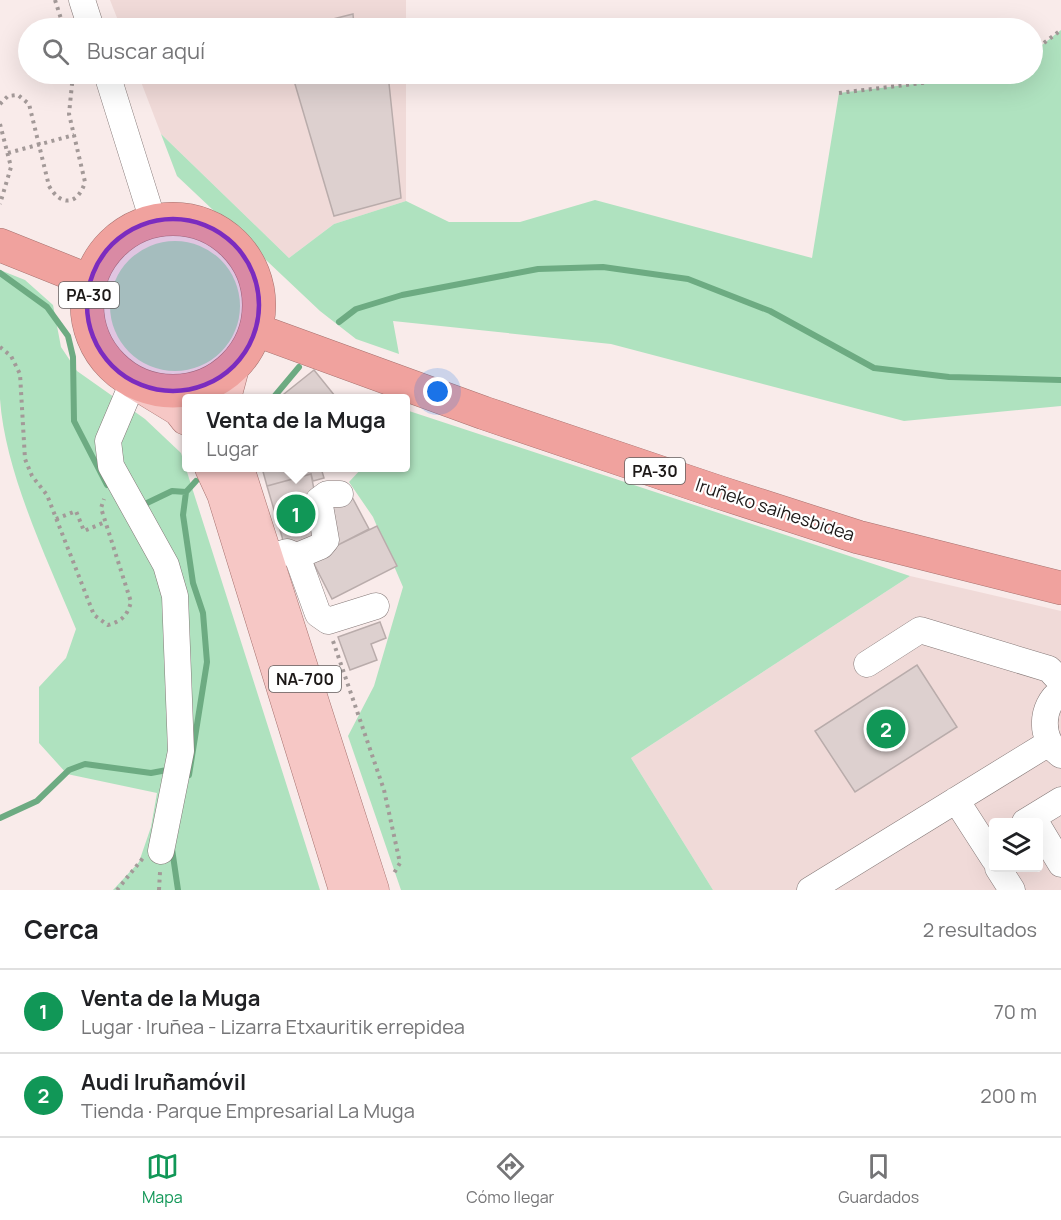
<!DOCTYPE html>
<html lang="es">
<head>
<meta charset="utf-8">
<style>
	:root { --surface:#fff; --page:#f2f2f2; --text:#202124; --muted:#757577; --line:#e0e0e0; --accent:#119757 }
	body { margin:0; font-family:Manrope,sans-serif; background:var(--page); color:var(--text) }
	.controls { position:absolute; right:18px; bottom:18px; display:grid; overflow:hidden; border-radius:6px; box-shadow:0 6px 24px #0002 }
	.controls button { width:54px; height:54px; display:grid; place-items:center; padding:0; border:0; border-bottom:2px solid var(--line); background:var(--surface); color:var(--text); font:30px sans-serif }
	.you { position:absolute; left:438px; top:392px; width:21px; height:21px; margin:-15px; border:4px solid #fff; border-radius:50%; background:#1a73e8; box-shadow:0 0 0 9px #1a73e833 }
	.badge { display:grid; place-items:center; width:39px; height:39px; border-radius:50%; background:var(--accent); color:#fff; font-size:20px; font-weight:700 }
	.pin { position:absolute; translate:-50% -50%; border:3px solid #fff; box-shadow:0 2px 6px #0006 }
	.popup { position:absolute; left:182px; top:394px; width:228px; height:78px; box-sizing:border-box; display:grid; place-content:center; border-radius:6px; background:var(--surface); filter:drop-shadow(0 2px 4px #0005); font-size:20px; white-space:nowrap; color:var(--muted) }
	.popup b { font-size:22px; color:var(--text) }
	.popup::after { content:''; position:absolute; left:50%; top:100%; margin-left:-12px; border:12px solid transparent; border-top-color:var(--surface) }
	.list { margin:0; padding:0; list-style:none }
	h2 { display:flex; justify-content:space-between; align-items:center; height:78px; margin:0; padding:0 24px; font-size:26px }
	h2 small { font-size:20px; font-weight:400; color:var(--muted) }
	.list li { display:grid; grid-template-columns:39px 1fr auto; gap:18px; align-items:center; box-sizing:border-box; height:84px; padding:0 24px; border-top:2px solid var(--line) }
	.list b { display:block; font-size:22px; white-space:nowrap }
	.list p { margin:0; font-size:20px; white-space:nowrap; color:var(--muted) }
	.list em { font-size:20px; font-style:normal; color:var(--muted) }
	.icon { flex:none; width:33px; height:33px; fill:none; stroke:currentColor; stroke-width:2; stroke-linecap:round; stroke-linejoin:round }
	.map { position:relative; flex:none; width:1061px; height:890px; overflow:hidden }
	.search { position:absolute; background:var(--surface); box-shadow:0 6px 24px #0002; left:18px; right:18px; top:18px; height:66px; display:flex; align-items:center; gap:15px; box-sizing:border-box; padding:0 21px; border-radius:33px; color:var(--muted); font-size:22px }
	.sheet { height:246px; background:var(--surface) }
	nav { display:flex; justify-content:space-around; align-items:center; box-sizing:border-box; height:84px; border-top:2px solid var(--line); background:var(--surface); font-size:16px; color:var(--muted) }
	nav a { display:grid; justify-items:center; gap:3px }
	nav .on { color:var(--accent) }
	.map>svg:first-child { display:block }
</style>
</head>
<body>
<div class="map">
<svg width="1061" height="890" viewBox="0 0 1061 890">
	<rect width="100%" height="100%" fill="#f9ebea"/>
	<path fill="#f0dad8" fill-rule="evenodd" d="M110,0H406V28H121Z
		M138,74H406V201L334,224L289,258L161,134Z
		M910,576L1061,611V890H713L631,758ZM994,822H1038V868H994Z"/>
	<path fill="#afe2bf" d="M1061,30V406L904,421L611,344L393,321L399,354L356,339L320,311L177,176L161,134L289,258L334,224L406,201L449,222H520L595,200L812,258L839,93L922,83L974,74H1032L1033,52Z
		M110 306a65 65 0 1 1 130 0a65 65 0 1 1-130 0Z
		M0,270L25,280L53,305L61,347L77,371L145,419L181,453L320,890H113L139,862L151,827L157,793L67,774L39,743V687L66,658L76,629C48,561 5,473 0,399C0,357 0,313 0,270Z
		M406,410L910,576L631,758L713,890H401L348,736L374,686L403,587L373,517L349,482L362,468H406Z"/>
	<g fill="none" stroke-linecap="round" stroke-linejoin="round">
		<path stroke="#6dab82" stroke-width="6" d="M0,273L47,307L68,336L73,357L74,421L107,485
			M339,322L356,309L402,295L538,269L603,267L688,279L770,311L874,368L949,377L1061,380
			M273,398L299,367
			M147,503L172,491L186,492
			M189,775L207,662L203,613L193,583L183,515L186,492L196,481
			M0,818L37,801L69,770L85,764L151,773L167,770
			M172,849L178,890"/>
	</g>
	<path fill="#ddd0cf" stroke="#b9acab" stroke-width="1.5" d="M353,14L354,26L383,21L384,28H297Z
		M231,22L233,28H212Z
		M292,74H388L401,198L334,216Z
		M314,370L335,396L331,398H279Z
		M262,468H291L292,472L307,468H321L324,478L313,481L311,474L267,486Z
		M311,474L323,536L285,547L267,486Z
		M352,497L369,529L338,545L323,512Z
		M377,526L397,566L332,599L311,558Z
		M380,622L386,638L371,644L377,660L350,670L338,637Z
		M917,665L957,727L855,792L815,731Z"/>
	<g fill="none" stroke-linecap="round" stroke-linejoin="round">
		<g stroke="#847877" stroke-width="27">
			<path id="minor" d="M82,0L91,28
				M107,74L153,221
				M133,382L108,441L111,466L166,565L175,596L181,751L161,851
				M297,556L321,546L326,540L319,500L327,494H340
				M266,558L287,552L297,556L318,614L328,621L376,606
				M867,664L920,630L1049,669L1061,682
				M1061,755C1039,740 1040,706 1061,691
				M956,800L994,859
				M1025,822L1061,800
				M1038,826L1061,864
				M998,868L1012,890
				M810,890L1049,743"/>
		</g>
		<g stroke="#a6726f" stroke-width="33">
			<path id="major" d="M133,382L179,410L186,419
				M225,398L233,368
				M211,468L223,494L345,890
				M238,468L373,890"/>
		</g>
		<g stroke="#a6726f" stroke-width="34">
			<path id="highway" d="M87 305a86 86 0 1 1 172 0a86 86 0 1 1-172 0Z
				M0,245L90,281
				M256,330L484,413L718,492L858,537L1061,588"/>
		</g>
		<path stroke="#a39998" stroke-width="4" stroke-dasharray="3 4.5" stroke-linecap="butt" d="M55,0L64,28
			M1032,52L1061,30
			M839,93L922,83L974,74
			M0,104L8,96L18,95L29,104L49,186C61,207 78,205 85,182L69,114L73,74
			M0,124L11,167L0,204
			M8,153L74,135
			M0,347L11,356L20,374L25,459L32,476L47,495L94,615L108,625C122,621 127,616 131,602L101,508L104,499
			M56,519L76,511L84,531L105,522
			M333,641L384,790L400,863L394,873
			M117,890L143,858
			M159,890L160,872"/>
		<use href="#minor" stroke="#fff" stroke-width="26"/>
		<use href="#major" stroke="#f6c7c5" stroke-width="32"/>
		<use href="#highway" stroke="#f0a29e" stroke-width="33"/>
	</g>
	<path fill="#7b2cbf" fill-opacity="0.2" stroke="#7b2cbf" stroke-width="4.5" stroke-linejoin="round" d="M87 305a86 86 0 1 1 172 0a86 86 0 1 1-172 0Z"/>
	<g text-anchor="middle" stroke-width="4.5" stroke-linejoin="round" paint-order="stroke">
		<g fill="#fff" stroke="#615e5d" stroke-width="1.5">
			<rect x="59" y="282" width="60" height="26" rx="4.5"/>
			<rect x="625" y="458" width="60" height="26" rx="4.5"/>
			<rect x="269" y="666" width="72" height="26" rx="4.5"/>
		</g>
		<g font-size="16" font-weight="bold" fill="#1d1918">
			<text x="89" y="301">PA-30</text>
			<text x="655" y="477">PA-30</text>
			<text x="305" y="685">NA-700</text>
		</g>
		<g font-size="18" fill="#1d1918" stroke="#fff">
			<text transform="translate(775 510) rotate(18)" y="6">Iruñeko saihesbidea</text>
		</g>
	</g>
</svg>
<div class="controls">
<button><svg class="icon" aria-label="layers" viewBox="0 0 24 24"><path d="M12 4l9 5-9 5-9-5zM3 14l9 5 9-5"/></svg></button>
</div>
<div class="you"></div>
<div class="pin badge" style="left:296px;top:514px">1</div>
<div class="popup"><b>Venta de la Muga</b>Lugar</div>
<div class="pin badge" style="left:886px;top:729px">2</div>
<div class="search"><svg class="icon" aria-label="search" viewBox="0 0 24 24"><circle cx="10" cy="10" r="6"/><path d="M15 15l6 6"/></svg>Buscar aquí</div>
</div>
<section class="sheet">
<h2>Cerca<small>2 resultados</small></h2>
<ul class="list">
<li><span class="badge">1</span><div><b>Venta de la Muga</b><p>Lugar · Iruñea - Lizarra Etxauritik errepidea</p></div><em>70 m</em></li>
<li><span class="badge">2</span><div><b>Audi Iruñamóvil</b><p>Tienda · Parque Empresarial La Muga</p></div><em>200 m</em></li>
</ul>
</section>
<nav>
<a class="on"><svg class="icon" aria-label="map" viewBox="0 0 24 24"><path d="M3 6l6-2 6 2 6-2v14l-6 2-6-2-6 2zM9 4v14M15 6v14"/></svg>Mapa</a>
<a><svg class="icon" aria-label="directions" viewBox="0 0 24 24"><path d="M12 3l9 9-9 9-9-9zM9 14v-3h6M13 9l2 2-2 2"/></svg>Cómo llegar</a>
<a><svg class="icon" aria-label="saved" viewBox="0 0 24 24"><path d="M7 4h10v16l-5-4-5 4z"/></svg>Guardados</a>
</nav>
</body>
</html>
